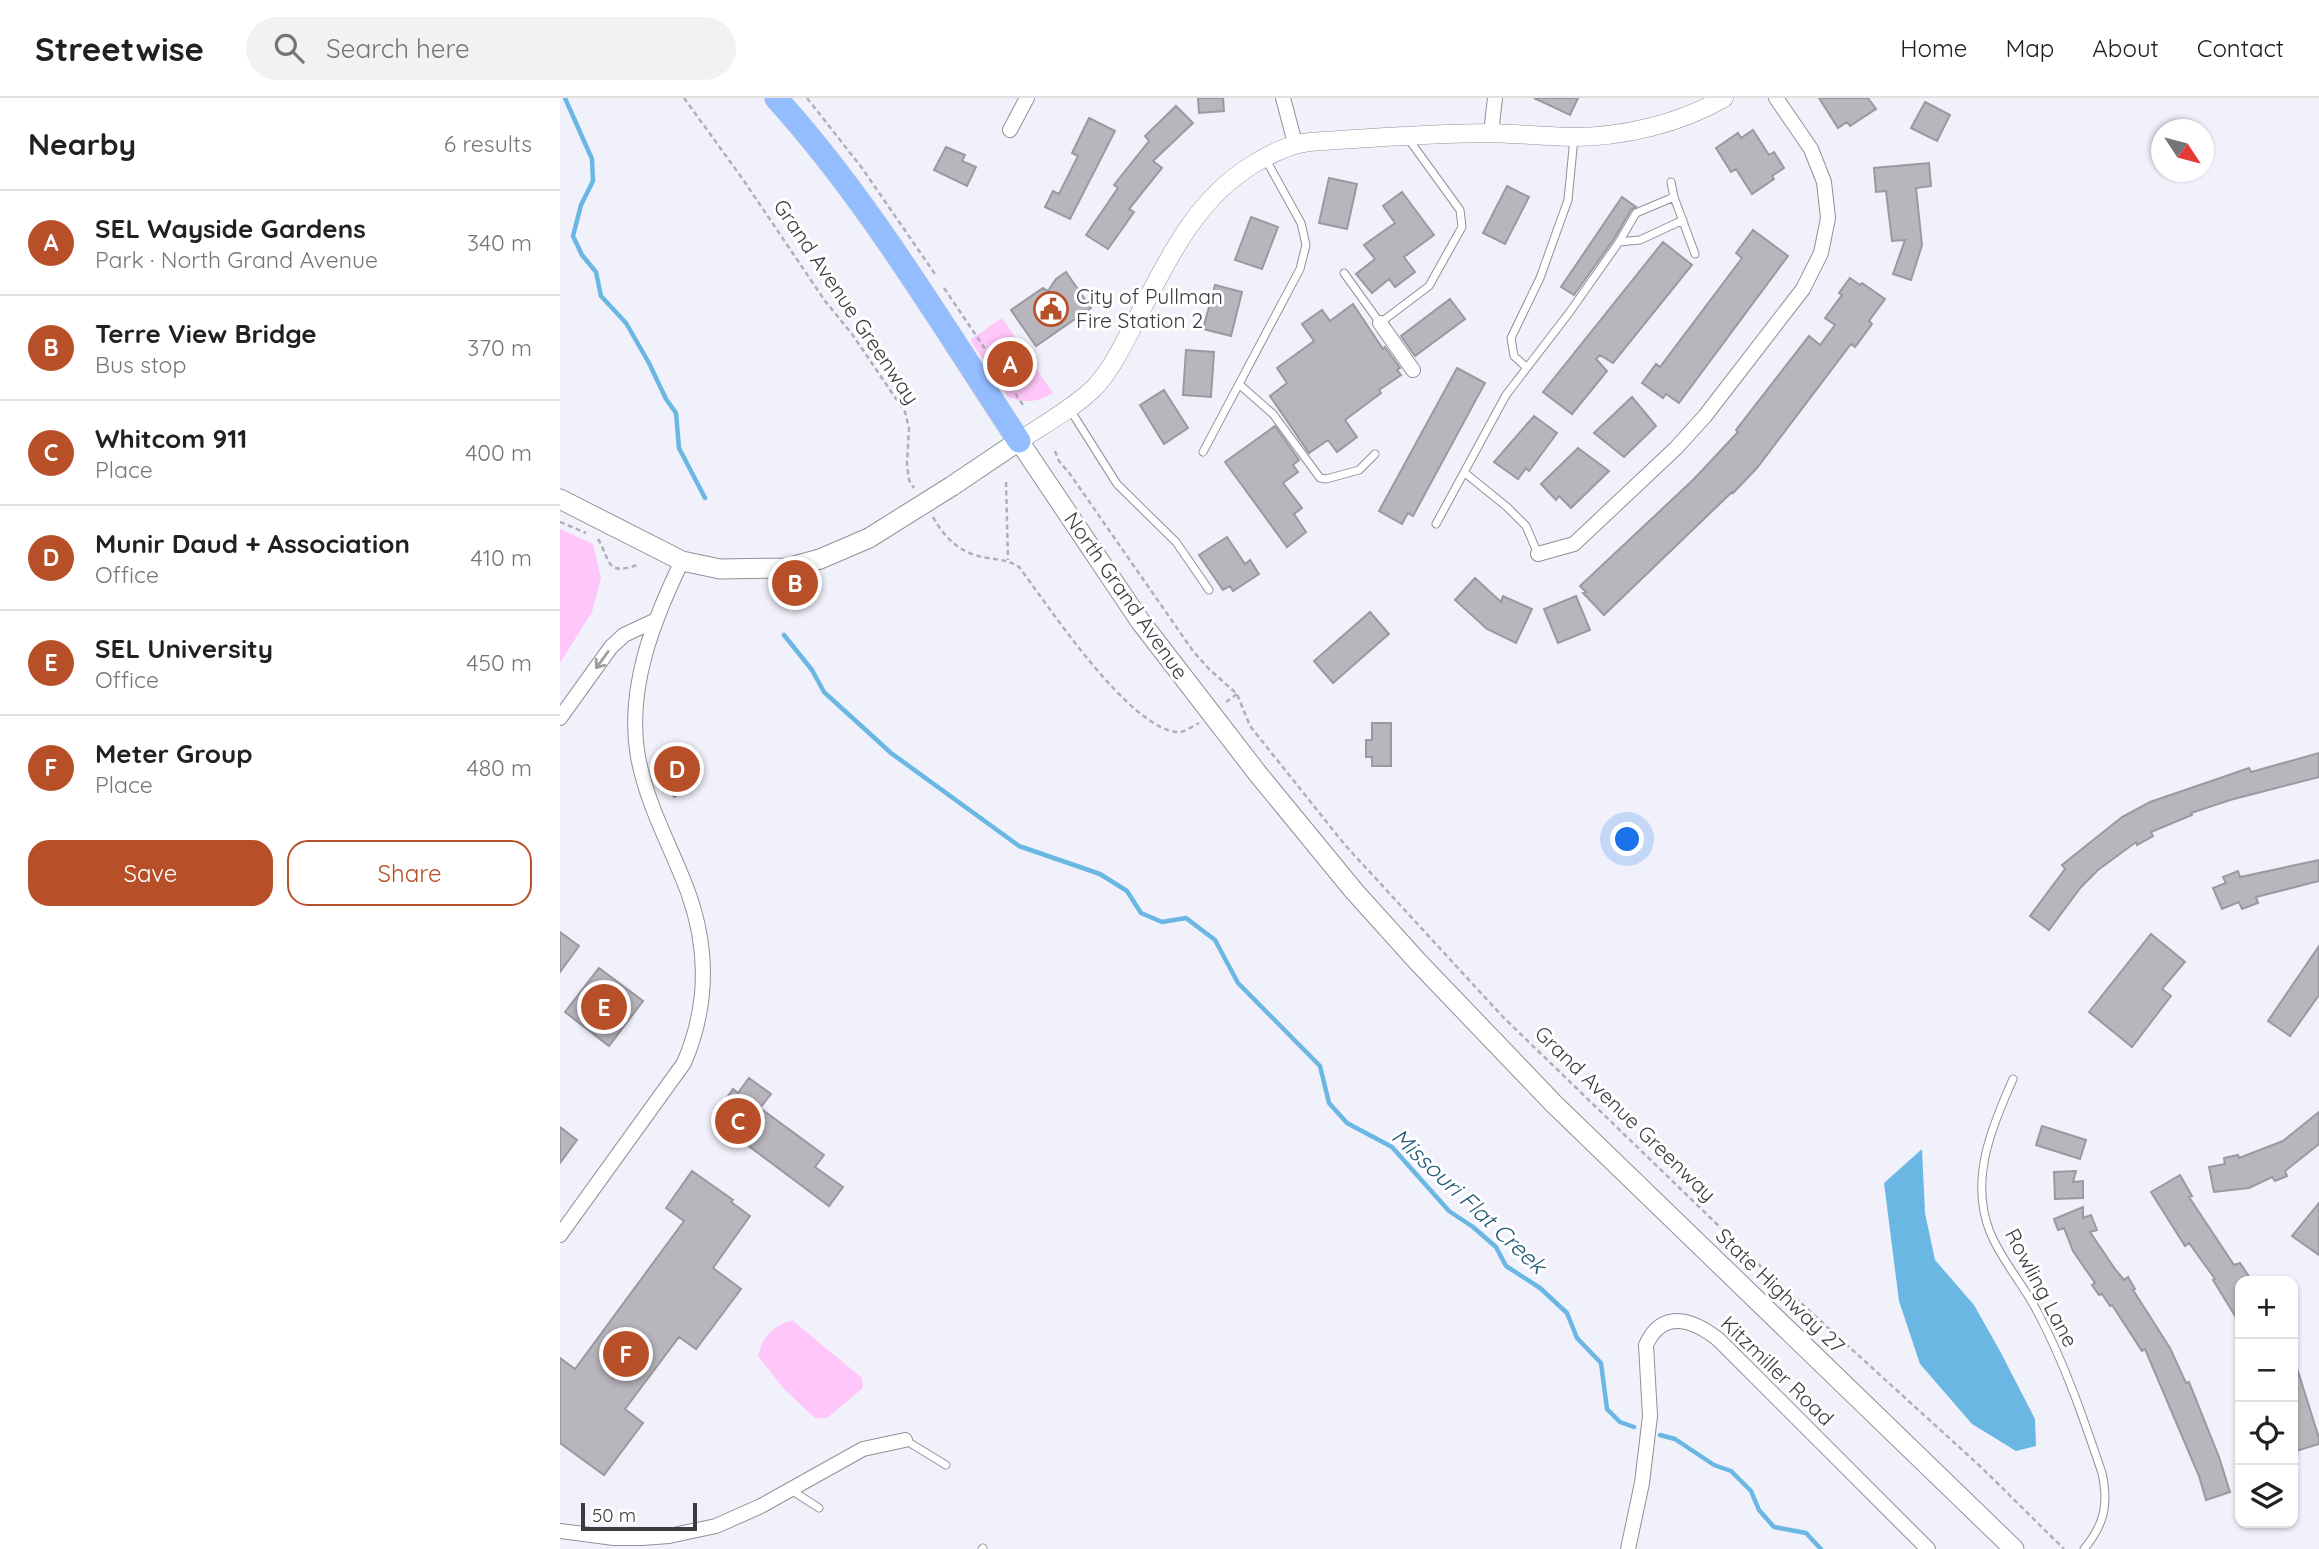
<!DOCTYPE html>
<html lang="en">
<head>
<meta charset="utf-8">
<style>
	:root { --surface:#fff; --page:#f2f2f2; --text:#202124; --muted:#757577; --line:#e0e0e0; --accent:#b75028 }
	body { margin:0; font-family:Quicksand,sans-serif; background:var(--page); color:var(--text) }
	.controls { position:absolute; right:21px; bottom:21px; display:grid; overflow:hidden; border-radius:14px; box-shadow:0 2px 5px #0004 }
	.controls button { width:63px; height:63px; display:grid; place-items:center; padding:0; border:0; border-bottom:2px solid var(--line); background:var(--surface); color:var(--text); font:35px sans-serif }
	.compass { position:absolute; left:1591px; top:21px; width:63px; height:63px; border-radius:50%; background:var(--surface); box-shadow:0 2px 5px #0004; rotate:126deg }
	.scale { position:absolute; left:21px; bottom:18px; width:116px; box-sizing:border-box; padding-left:7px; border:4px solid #3c3c40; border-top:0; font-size:19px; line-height:24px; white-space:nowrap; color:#3c3c40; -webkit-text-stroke:5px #fff; paint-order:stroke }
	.you { position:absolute; left:1068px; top:742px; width:24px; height:24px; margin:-18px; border:5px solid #fff; border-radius:50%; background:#1a73e8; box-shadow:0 0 0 10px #1a73e833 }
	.badge { display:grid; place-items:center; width:46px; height:46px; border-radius:50%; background:var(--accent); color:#fff; font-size:23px; font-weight:700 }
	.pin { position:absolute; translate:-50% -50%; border:4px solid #fff; box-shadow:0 2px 7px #0006 }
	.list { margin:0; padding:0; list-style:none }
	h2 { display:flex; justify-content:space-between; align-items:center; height:91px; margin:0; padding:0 28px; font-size:30px }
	h2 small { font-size:23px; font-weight:400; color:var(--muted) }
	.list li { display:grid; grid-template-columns:46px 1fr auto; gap:21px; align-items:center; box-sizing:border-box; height:105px; padding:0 28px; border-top:2px solid var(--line) }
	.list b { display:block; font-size:26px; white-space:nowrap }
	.list p { margin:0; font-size:23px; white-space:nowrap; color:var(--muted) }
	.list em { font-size:23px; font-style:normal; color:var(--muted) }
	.actions { display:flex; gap:14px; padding:21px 28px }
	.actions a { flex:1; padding:16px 0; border:2px solid var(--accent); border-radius:21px; text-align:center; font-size:24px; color:var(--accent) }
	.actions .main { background:var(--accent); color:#fff }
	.icon { flex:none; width:38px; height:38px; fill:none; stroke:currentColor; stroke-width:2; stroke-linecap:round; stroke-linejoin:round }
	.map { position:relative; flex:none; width:1759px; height:1451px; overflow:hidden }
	header { display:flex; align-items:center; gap:42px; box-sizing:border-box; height:98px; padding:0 35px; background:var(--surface); border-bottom:2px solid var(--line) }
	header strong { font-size:33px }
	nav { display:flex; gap:38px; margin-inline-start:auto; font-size:24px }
	.search { width:490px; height:63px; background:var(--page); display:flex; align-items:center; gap:18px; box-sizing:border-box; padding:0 24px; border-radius:38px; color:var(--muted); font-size:26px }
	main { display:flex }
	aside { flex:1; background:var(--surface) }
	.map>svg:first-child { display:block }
</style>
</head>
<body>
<header>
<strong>Streetwise</strong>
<div class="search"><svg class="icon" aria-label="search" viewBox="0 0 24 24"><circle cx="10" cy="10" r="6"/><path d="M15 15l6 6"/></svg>Search here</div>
<nav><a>Home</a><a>Map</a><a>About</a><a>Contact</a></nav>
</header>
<main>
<aside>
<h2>Nearby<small>6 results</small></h2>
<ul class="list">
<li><span class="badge">A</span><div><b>SEL Wayside Gardens</b><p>Park · North Grand Avenue</p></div><em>340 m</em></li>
<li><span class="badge">B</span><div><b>Terre View Bridge</b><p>Bus stop</p></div><em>370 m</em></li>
<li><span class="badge">C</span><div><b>Whitcom 911</b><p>Place</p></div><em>400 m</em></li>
<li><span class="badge">D</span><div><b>Munir Daud + Association</b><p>Office</p></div><em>410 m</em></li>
<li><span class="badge">E</span><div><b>SEL University</b><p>Office</p></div><em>450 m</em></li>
<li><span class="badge">F</span><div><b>Meter Group</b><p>Place</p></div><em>480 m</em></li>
</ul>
<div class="actions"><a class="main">Save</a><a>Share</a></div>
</aside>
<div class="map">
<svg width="1759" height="1451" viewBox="0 0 1759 1451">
	<rect width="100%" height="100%" fill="#f1f1fb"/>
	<path fill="#ffc6f9" d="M442,220L493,295C477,305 465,305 448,299L410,242Z
		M0,431L33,446L41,480L32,514L0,565Z
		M232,1222L302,1280L303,1290L267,1320H255L224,1291L198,1258C203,1237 213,1229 232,1222Z"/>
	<path fill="#6bb7e4" d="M1362,1051L1365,1115L1375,1162L1414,1207L1440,1253L1475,1321L1476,1348L1456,1353L1412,1326L1360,1266L1339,1203L1324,1085Z"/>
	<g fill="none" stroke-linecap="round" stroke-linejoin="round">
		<path stroke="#6bb7e4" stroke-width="4.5" d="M5,0L32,61L33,83L21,107L13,138L22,157L36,174L41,198L66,225L89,265L106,301L116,315L119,350L145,400
			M224,537L252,572L264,594L331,655L459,748L540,776L567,793L581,815L602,824L626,820L655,842L678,885L760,968L769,1005L787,1025L832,1049L889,1113L913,1129L936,1149L946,1168L980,1190L1007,1215L1017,1240L1041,1265L1047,1311L1060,1324L1074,1329
			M1100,1337L1115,1341L1154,1367L1171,1373L1191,1393L1199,1412L1214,1429L1246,1435L1261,1451"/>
	</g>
	<path fill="#b9b5bd" stroke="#9c98a0" stroke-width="2" d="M638,0H663L664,13L639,15Z
		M974,0H1018L1010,17Z
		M1259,0H1308L1316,11L1290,28L1287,24L1278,30Z
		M1365,4L1390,17L1377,43L1351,30Z
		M616,8L633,25L593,63L602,70L569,111L574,114L548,151L526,137L558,90L554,87L589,43L585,38Z
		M529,20L555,33L510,121L485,109L493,93L499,96L518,58L512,55Z
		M1193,32L1209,57L1214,54L1224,70L1212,78L1214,81L1192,96L1176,71L1171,74L1156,50L1178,35L1181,40Z
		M386,49L405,57L402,63L416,69L407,88L374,72Z
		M1369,65L1371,88L1356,90L1362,147L1351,182L1333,176L1345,142L1332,143L1326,93L1316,94L1314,70Z
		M769,80L797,86L787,131L759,125Z
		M947,88L969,99L945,146L923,135Z
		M842,94L874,137L844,159L855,174L835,189L829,181L812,195L796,176L815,161L804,147L835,125L823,108Z
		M1062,99L1076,109L1071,112L1054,141L1014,197L1001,189Z
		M691,119L718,129L702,171L675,162Z
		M1193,132L1228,158L1119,305L1106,296L1103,300L1082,285L1096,266L1100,269L1182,160L1176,155Z
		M1103,144L1132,167L1053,265L1040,257L1036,261L1047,273L1012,316L983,294Z
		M506,174L531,210L476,248L451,212L483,190L488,193L496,181Z
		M1290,180L1300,187L1302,185L1325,201L1309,223L1312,226L1295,249L1291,246L1197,370L1173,395L1172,394L1044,517L1023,495L1026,494L1020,488L1134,381L1178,334L1176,332L1249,238L1260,247L1275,227L1265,220L1282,197L1279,195Z
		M655,187L682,194L671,238L643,231Z
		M890,201L905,221L855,258L841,238Z
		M793,206L823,251L825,249L840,270L837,272L841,277L819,292L821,295L785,322L797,339L777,354L768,342L749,355L710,298L727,285L717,270L754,243L742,226L762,212L770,223Z
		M626,252L654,254L651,299L623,297Z
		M897,270L925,285L853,418L848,415L842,426L819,413Z
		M604,292L628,330L604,346L580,307Z
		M1072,299L1096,328L1064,359L1034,335Z
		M974,318L997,335L969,373L966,370L958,381L934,364Z
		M715,328L739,362L733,367L738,374L723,385L742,410L734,416L746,434L727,449L665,364Z
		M1018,350L1049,373L1011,410L999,398L996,402L981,386Z
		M667,439L685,466L690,462L699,476L673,493L670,488L663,492L639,457Z
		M915,480L941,504L943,498L972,511L956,545L927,531L895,502Z
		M1016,498L1030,532L998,545L984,511Z
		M810,514L829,536L773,585L754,563Z
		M812,625H831V668H812V659H806V642H812Z
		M123,651L137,679L127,683L131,691L114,699L96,664Z
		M1759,655V679L1670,702L1631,715L1632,717L1591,734L1593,738L1577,747L1576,744L1538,772L1521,789L1489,832L1470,818L1505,771L1502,767L1562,719L1590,704L1663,679L1689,670L1691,674Z
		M1759,762V783L1696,799L1698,805L1682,811L1679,804L1662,811L1653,790L1666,785L1663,779L1678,773L1680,779Z
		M0,834L19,848L0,874Z
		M1591,836L1625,864L1602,891L1611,898L1572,949L1529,914Z
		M1759,848V897L1730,938L1708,923Z
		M39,870L83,903L49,948L5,914Z
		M189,980L211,996L200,1010L264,1057L255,1069L283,1089L269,1108L158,1025L172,1005L166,1001L173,991L178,995Z
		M1759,1014V1046L1725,1073L1727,1078L1715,1083L1712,1079L1689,1090L1654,1094L1649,1069L1665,1066L1664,1060L1678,1057L1679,1060L1723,1043Z
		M1482,1028L1526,1042L1520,1061L1476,1047Z
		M0,1029L17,1042L0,1065Z
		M132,1073L173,1102L171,1104L190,1118L153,1170L181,1191L136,1251L119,1239L65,1311L83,1325L44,1377L0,1345V1260L15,1271L124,1123L106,1110Z
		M1516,1073L1513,1084L1523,1083V1100L1495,1101L1494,1074Z
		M1620,1077L1632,1098L1629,1099L1674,1167L1680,1165L1692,1183H1680V1226L1653,1182L1655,1181L1629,1145L1625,1148L1591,1094Z
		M1759,1105V1157L1732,1138Z
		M1523,1109V1120L1531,1117L1537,1132L1530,1134L1555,1171L1564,1182L1568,1179L1575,1191L1573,1192L1610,1250L1626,1285L1629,1284L1659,1359L1670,1394L1646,1402L1639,1378L1585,1251L1582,1253L1552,1207L1550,1208L1542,1196L1539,1197L1532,1187L1535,1185L1513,1153L1504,1130L1498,1132L1494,1121Z
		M1733,1267H1736L1759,1340V1346L1733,1354Z"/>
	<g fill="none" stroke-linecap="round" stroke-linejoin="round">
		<g stroke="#909199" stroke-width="9">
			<path id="service" d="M1111,84L1114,99
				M1059,144L1080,142L1123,122
				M784,175L820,225L869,188L902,129L900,112L847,39
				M966,269L954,258L951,240L980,180L1008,102L1014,40
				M680,287L713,316L760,380L766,381L799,372L815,356
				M509,310L557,386L616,444L649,492
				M643,354L740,171L746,147L741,125L705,60
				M905,375L947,409L966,428L978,456
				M876,426L946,297L1009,215L1059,144L1076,115L1114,99L1135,156
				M1453,981C1432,1028 1409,1082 1430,1134C1442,1164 1465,1188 1479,1217C1505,1266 1524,1322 1542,1375C1549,1407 1544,1427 1524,1451
				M345,1342L386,1367
				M231,1392L259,1410
				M422,1451L423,1450"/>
		</g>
		<g stroke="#909199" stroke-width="16">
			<path id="minor" d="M723,0L735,45
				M450,32L467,0
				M931,35L935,0
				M820,225L853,272
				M978,456L1014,446L1116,350L1145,318L1243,191L1261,155L1268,120L1264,84L1251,51L1216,0
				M0,620L51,549L64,537L96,522
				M0,1137L124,965C148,909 149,852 128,794C110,746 88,710 78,659C66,591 93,523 122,463
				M0,1433L54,1440H82L109,1438L156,1428L201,1408L303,1351L345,1342
				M1068,1451L1082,1385L1090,1318L1086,1247C1103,1210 1134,1222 1159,1242L1368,1451"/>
		</g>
		<g stroke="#909199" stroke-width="19">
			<path id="tertiary" d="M459,343C483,327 512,311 533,291C550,274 562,249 573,228C605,168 632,104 692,67C710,56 729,46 750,44C811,40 871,35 931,35C958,36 984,38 1011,39C1063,39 1119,26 1164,0"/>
		</g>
		<g stroke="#909199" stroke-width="21">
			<path id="secondary" d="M392,388L459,343L580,523L698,676L794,793L858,864L994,1006L1454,1451
				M0,401L122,463L160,471L227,470L260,461L309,440"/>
		</g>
		<g stroke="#d0d0d1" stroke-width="24">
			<path id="primary" d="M216,0C310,104 382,227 459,343"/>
		</g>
		<path stroke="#afafb7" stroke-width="2.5" stroke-dasharray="5 3.5" stroke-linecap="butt" d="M124,0L182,80L265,203L292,236L345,314L349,330L347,366L349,382L354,390
			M247,0L302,70L375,176
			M384,190L463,307
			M495,353L499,363L510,376L633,553L649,571L677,596L690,628L785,747L943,919L1196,1164L1421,1369L1504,1451
			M446,384L448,462
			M373,419C386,442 401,456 428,460C440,462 448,462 459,469C488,507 570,633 619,634C625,634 633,628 639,625
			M0,424L26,435
			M38,441C51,463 45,479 80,466
			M666,604L677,596"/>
		<use href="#service" stroke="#fff" stroke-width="7"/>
		<use href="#minor" stroke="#fff" stroke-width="14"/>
		<use href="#tertiary" stroke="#fff" stroke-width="18"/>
		<use href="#secondary" stroke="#fff" stroke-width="19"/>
		<use href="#primary" stroke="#94bdff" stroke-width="23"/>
		<g stroke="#909199" stroke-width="21" stroke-linecap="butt">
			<path id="secondary-bridge" d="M309,440L392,388"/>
		</g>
		<use href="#secondary-bridge" stroke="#fff" stroke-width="19"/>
	</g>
	<defs><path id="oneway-shaft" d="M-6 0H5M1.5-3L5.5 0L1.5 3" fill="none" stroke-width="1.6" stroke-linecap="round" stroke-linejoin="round" transform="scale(1.75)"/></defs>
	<use stroke="#9e9ea0" href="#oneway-shaft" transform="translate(42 562) rotate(126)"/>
	<defs>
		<g id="civic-ring" transform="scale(1.75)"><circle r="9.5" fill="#fff" stroke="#b75028" stroke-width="1.5"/><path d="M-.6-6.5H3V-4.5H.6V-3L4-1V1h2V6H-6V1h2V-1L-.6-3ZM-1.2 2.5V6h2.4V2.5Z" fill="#b75028"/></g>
	</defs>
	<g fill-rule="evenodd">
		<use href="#civic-ring" x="491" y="211"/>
	</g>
	<g text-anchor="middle" stroke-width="6" stroke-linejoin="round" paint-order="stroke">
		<g font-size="21" fill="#3c3c40" stroke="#fff" text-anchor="start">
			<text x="516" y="206">City of Pullman<tspan x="516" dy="24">Fire Station 2</tspan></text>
		</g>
		<g font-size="21" fill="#3c3c40" stroke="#fff">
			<text transform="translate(286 204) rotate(56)" y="7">Grand Avenue Greenway</text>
			<text transform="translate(566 498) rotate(55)" y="7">North Grand Avenue</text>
			<text transform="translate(1065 1016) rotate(44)" y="7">Grand Avenue Greenway</text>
			<text transform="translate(1481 1190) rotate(62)" y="7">Rowling Lane</text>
			<text transform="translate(1220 1193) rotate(44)" y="7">State Highway 27</text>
			<text transform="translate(1217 1273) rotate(44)" y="7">Kitzmiller Road</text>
		</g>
		<g font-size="23" font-style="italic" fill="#215a7a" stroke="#fff">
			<text transform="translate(909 1103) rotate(43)" y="8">Missouri Flat Creek</text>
		</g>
	</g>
</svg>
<div class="controls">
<button>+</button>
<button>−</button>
<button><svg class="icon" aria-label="locate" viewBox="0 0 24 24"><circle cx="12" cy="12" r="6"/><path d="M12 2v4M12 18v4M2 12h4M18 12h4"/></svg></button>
<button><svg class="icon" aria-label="layers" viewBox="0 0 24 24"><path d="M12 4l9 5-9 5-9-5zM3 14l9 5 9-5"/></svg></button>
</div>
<svg class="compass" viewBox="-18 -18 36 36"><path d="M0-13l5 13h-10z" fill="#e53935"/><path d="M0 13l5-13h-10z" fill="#757577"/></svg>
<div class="scale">50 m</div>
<div class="you"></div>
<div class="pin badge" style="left:450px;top:266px">A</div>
<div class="pin badge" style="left:235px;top:485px">B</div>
<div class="pin badge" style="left:178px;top:1023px">C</div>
<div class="pin badge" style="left:117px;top:671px">D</div>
<div class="pin badge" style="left:44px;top:909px">E</div>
<div class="pin badge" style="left:66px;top:1256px">F</div>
</div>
</main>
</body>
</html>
